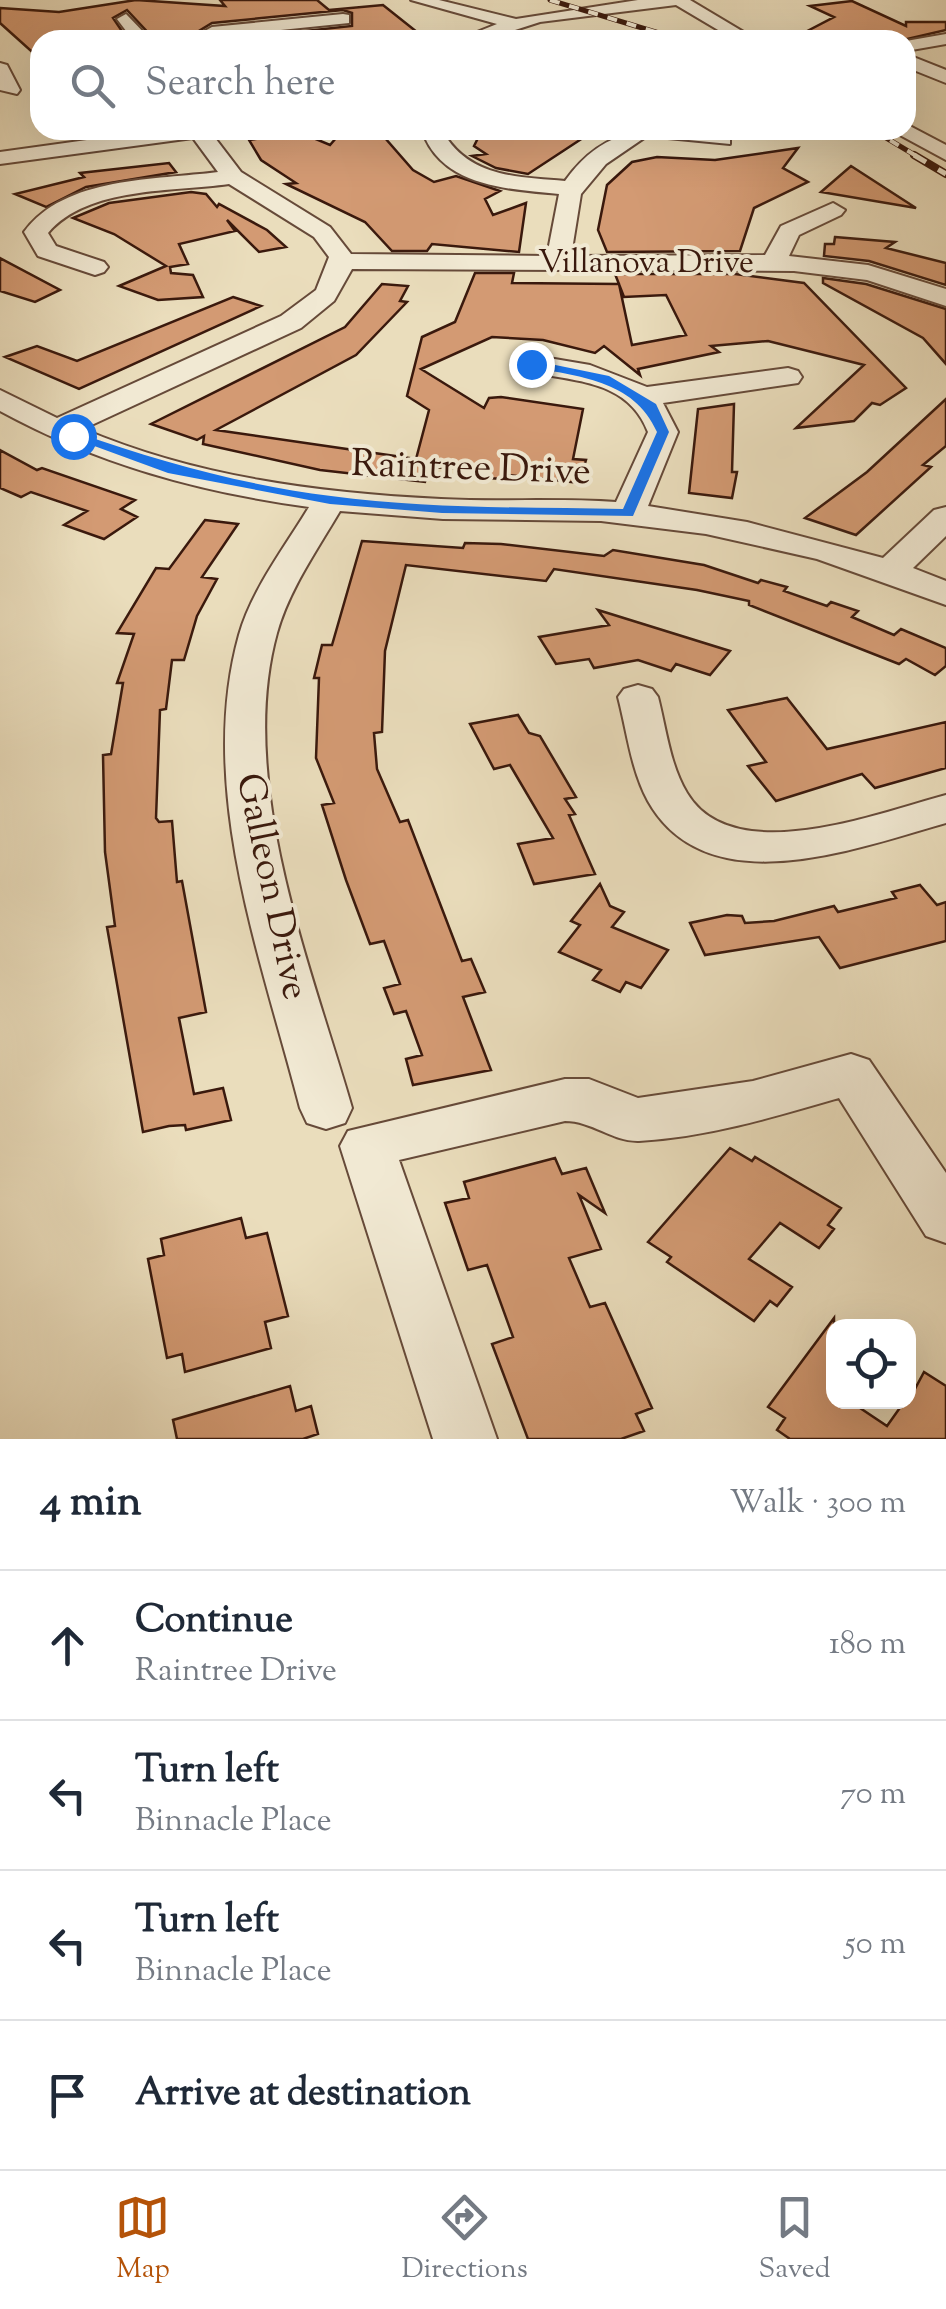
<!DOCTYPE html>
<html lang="en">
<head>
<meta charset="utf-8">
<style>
	:root { --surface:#fff; --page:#f6f6f7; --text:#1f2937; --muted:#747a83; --line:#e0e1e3; --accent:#b45309 }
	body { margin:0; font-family:"Sorts Mill Goudy",serif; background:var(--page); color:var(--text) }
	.controls { position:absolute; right:30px; bottom:30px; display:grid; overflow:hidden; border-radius:20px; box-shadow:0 10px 40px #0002 }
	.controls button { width:90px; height:90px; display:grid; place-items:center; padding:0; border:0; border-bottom:2px solid var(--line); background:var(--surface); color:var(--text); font:50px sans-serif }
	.stop { position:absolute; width:30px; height:30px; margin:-22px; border:8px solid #1a73e8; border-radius:50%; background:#fff }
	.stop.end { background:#1a73e8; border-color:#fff; box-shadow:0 2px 10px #0008 }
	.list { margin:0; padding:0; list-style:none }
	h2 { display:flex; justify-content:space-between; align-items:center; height:130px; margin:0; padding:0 40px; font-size:42px }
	h2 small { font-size:32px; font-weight:400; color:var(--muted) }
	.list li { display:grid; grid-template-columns:65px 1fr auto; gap:30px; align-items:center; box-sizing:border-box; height:150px; padding:0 40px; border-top:2px solid var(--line) }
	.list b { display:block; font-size:38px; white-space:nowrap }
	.list p { margin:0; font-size:32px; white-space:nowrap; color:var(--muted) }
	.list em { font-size:32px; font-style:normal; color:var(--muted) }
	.icon { flex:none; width:55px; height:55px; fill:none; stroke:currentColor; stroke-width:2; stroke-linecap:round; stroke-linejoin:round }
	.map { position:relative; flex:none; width:946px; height:1439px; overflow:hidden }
	.search { position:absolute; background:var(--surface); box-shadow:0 10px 40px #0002; left:30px; right:30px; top:30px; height:110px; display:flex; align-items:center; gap:25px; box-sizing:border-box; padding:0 35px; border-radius:30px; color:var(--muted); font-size:38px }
	.sheet { height:730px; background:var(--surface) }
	nav { display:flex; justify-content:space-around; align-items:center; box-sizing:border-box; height:140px; border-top:2px solid var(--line); background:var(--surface); font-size:28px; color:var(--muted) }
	nav a { display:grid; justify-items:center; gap:5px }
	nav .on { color:var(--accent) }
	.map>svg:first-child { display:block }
</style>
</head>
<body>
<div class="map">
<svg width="946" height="1439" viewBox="0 0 946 1439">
	<rect width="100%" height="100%" fill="#eaddbc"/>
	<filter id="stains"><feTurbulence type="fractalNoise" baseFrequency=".002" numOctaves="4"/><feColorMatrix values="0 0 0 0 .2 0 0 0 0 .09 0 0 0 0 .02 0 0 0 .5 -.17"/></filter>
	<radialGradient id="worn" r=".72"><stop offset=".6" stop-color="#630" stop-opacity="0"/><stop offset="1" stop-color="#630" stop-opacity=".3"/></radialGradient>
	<path fill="#d39a73" stroke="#3a190d" stroke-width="2.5" d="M136,0L225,6L220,0H317L329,10L383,5L427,40H338L331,34L220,40L352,26V13L343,10L212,23L199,31L210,40H155L127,10L113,18L128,40H40V59L0,23V8L59,12Z
		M852,1L906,26V22H946V30L903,40H790L834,17L810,6Z
		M343,130H378L413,170L434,182L456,176L500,191L485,199L493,215L526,203L519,252L432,244L427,251H392L365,222L286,184L296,183L261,160L249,140L299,132L330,145Z
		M482,130H595L528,174L496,168L472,156L486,154L474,146Z
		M798,148L783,168L808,182L754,208L740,251L607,252L598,230L607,185L632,162L657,157L715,160Z
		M169,163L176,172L86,187L46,207L15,194L84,177L80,173Z
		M851,166L916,208L821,192Z
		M191,192L206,194L217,207L219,204L267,230L286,247L259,252L227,220L235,231L179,244L188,264L170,267L171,273L193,275L203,297L158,300L119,286L166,266L114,234L73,218L109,203Z
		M835,237L895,242L886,248L946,263V285L869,261L824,256L825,244H834Z
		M0,258L60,290L35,302L0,291Z
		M475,273H514L512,283L619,284L632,345L686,335L666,295L624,297L615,274H735L804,283L906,388L880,405L872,403L854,421L796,428L864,365L768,341L711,346L719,352L638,369L640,375L604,346L595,353L543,340L492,337L421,369L484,408L489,398L501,397L583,409L573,459L586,460L579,483L509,475L508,479L483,478L485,470L430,467L425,482L320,470L203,444L204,436L197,440L151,424L345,327L382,284L408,286L400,301L407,302L356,355L216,430L416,459L429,410L407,396L422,337L455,322Z
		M823,278L866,284L946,309V364L923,338L823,283Z
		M233,297L261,306L79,389L5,357L37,346L77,361Z
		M946,399V446L923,465L931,467L856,535L805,518L867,472Z
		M734,404L732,472H737L732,498L689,493L698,409Z
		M0,450L37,470L42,468L135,500L121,509L137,517L104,539L64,525L87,511L31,492L21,497L0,488Z
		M205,520L238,524L202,577L217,579L197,616L184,660H172L166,709L160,710L156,818L159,822L172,821L177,882L182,881L206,1012L179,1018L194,1094L223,1088L231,1120L186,1130L185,1125L169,1126L143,1132L107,927L115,926L105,852L103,755L111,754L123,683H117L134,634L117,633L156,568L169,569Z
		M362,541L463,548L465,543L501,544L604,556L613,550L704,565L758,583L761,580L787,587L784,591L827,606L831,602L858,611L852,617L894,635L901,629L946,648V666L935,675L906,659L899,664L749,605V601L697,590L554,569L546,581L406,565L385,651L382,732L374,733L377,769L400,822L408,820L462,961L471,959L485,992L463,997L491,1070L413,1085L406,1059L422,1055L406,1011L394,1014L384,988L400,984L384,941L370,944L346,880L322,805L334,803L316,758L319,678H314L322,645H332Z
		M598,610L730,651L710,675L676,664L671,671L638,660L594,668L589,659L556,664L539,637L609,625Z
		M787,698L827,749L946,722V768L875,788L862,774L776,801L748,766L766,762L728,710Z
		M518,715L529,733L540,736L576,797L565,799L575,814L569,815L595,874L534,884L518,844L553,838L510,765L494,769L470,724Z
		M600,884L610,906L624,912L612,927L668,950L641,988L626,982L620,992L593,980L601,970L559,952L580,925L571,921Z
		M920,885L937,905L946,902V941L840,968L819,937L705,955L690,923L727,915L742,916L745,923L774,921L834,906L838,912L896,898L892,892Z
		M730,1148L752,1161L755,1157L841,1208L828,1225L834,1229L819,1248L780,1223L749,1259L792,1287L777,1306L770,1301L754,1321L667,1262L671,1257L648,1242Z
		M555,1158L562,1174L586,1168L605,1213L579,1195L601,1249L569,1258L590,1307L605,1303L652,1408L636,1414L644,1431L621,1439H528L492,1344L513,1337L487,1265L468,1270L445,1203L469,1198L464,1182Z
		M241,1218L246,1238L267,1233L288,1316L265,1322L271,1348L185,1372L182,1354L167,1358L148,1259L164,1255L161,1239Z
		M834,1318V1402H851L887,1426L904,1402H908L924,1372L946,1386V1439H790L777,1430L785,1418L768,1407Z
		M290,1386L296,1411L311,1406L318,1434L303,1439H177L173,1420Z"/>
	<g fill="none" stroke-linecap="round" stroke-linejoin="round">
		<g stroke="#664a39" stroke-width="4">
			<path id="minor" d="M411,0H439L516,19L638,0H690L757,40H735L676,5L540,22L484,40H457L497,24Z
				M126,14L151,40H133L117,19Z
				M343,14L349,15V23L212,37L203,32L212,27Z
				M946,34V44L906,51V41Z
				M906,54L946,70V83L906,67Z
				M0,63L7,65L20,90L17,94L0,90Z
				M906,124L946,145V160L898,134L895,130H906Z
				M159,130H215L212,134L241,172L330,227L351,254L547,256L559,194C508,189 441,187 422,130H442C467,177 517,177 565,181C607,122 658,125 723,134L730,136V144L647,136L606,164L581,194L571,256L765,255L781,226L833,203L845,210L841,215L799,235L789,256L868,265L946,289V306L867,280L794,271L352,269L334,301L301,328L83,429C196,477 318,493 441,499C499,502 558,498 616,502L648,432C627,377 569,382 521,370L517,364L521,358L531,355L590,365L647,387L788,368L798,371L802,377L798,383L663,403L678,432L648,506L747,522L883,558L934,510L946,507V536L913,568L946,581V605L817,559L706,534L601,521L443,519L340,511C317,550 289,590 277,633C236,781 311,966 352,1108L345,1123L326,1129L307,1123L300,1108C262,960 196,789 239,635C252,589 285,547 309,507C200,492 97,464 0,411V390L57,418L281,316L316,290L329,257L314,237L229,184C174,192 88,186 48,233L56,246L104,262L108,267L104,272L95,275L38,256L24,232C65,176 156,180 218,172L193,138L0,164V152Z
				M638,685L652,689L658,697C666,728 670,765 687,793C733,870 878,813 946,795V823C857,848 707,906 648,801C631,770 627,731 618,697L624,689Z
				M851,1054L869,1060L946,1173V1243L926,1236L839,1098C774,1117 707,1137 639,1141C614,1142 592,1121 565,1121L399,1160L497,1439H433L340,1146L348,1131L565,1079H589L638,1098L753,1081Z"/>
		</g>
		<use href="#minor" fill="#f1e9d3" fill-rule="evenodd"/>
		<g stroke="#3a190d" stroke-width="5">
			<path id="rail-far1" d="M550,0L682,40
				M873,130L918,157"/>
		</g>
		<g stroke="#3a190d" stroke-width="8">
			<path id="rail" d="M914,155L946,174"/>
		</g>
		<use href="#rail-far1" stroke="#f1e9d3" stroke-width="4" stroke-dasharray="10" stroke-linecap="butt"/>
		<use href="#rail" stroke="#f1e9d3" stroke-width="5" stroke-dasharray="14" stroke-linecap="butt"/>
	</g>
	<path fill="#1a73e8" d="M531,360L609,376L656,404L669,432L633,516L442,513L330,504L168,473L67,436L78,433C160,462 244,485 331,496C427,509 526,507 623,509L657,432C634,379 577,377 527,366Z"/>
	<g text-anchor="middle" stroke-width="8" stroke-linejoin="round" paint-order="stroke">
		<g font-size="32" fill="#3a190d" stroke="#f1e9d3">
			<text x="646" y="272">Villanova Drive</text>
		</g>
		<g font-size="38" fill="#3a190d" stroke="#f1e9d3">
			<text transform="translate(471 466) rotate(2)" y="13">Raintree Drive</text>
			<text transform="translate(274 886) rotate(78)" y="13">Galleon Drive</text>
		</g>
	</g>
	<rect width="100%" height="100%" filter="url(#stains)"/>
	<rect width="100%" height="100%" fill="url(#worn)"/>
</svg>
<div class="controls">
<button><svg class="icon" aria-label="locate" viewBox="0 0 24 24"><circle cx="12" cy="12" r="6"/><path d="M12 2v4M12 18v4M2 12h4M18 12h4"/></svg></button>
</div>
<div class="stop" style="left:73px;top:436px"></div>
<div class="stop end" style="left:531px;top:364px"></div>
<div class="search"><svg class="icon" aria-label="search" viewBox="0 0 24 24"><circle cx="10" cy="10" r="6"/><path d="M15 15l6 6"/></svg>Search here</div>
</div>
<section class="sheet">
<h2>4 min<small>Walk · 300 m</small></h2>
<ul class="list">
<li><svg class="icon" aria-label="ahead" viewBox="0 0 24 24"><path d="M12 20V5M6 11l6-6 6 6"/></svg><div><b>Continue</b><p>Raintree Drive</p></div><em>180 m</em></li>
<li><svg class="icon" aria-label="left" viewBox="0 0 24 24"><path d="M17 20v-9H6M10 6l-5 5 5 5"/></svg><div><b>Turn left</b><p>Binnacle Place</p></div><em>70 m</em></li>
<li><svg class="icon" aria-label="left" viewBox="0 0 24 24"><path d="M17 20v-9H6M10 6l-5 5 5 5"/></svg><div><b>Turn left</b><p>Binnacle Place</p></div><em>50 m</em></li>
<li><svg class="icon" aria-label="arrive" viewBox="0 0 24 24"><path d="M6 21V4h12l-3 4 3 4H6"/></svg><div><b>Arrive at destination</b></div></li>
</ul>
</section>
<nav>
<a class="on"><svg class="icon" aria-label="map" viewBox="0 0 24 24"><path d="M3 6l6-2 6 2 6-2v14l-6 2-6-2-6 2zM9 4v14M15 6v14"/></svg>Map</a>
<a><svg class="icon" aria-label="directions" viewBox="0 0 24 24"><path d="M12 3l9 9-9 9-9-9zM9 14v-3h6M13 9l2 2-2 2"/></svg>Directions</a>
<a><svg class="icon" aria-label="saved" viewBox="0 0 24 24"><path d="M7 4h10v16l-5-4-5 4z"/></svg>Saved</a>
</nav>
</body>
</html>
